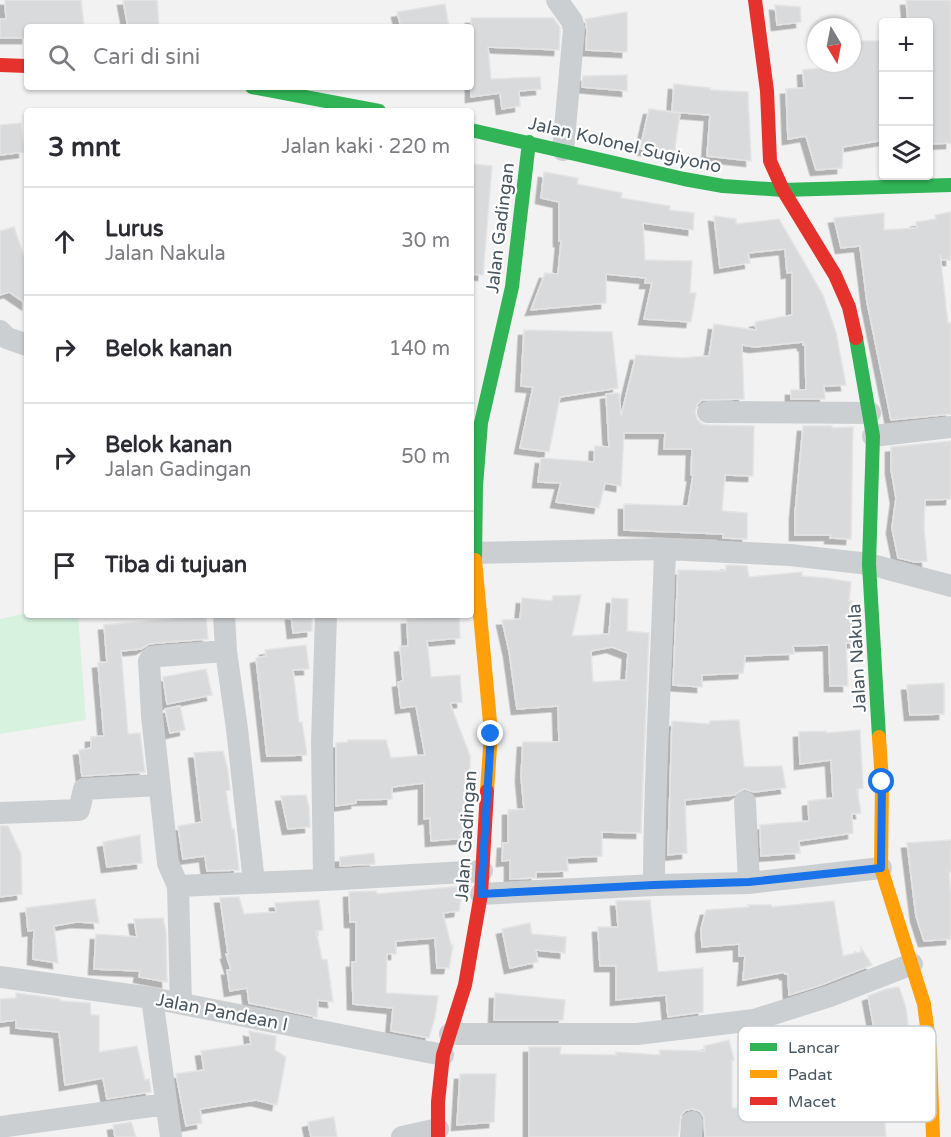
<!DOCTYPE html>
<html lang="id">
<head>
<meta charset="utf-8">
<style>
	:root { --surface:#fff; --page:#f2f2f3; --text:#2b2b33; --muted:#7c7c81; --line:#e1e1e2 }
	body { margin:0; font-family:"Varela Round",sans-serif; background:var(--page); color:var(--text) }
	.controls { position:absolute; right:18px; top:18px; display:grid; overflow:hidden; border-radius:6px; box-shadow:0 2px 4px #0004 }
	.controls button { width:54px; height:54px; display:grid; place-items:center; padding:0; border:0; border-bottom:2px solid var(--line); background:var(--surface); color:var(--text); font:30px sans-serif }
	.compass { position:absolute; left:807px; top:18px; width:54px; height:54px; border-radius:50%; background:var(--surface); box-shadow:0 2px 4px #0004; rotate:170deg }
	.stop { position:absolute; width:18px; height:18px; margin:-14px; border:4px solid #1a73e8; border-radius:50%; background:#fff }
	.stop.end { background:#1a73e8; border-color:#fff; box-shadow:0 2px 6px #0008 }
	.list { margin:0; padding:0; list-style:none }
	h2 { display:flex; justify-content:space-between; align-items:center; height:78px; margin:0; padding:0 24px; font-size:26px }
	h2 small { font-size:20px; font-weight:400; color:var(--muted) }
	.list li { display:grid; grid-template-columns:39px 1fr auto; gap:18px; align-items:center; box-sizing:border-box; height:108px; padding:0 24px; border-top:2px solid var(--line) }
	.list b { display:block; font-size:22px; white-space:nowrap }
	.list p { margin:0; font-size:20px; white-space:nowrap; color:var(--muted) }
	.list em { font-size:20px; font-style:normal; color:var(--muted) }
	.icon { flex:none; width:33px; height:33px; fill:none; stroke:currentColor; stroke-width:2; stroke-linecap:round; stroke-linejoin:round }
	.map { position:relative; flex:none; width:951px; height:1137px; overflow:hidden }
	.search { position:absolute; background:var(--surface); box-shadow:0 2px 4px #0004; left:24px; top:24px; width:450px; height:66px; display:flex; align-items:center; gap:15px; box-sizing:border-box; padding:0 21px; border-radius:6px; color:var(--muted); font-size:22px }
	.panel { position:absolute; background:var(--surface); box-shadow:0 2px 4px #0004; left:24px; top:108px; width:450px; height:510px; border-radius:6px }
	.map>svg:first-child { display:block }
</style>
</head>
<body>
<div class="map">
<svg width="951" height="1137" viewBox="0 0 951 1137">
	<defs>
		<filter id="shadow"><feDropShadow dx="-5.5" dy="5.5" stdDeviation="0" flood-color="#0004"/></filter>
	</defs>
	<rect width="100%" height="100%" fill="#f3f2f2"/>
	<path fill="#d7f2df" d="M27,613V615H78L86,720L0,734V619Z"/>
	<path fill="#d9dadb" stroke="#e4e4e5" stroke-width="1.5" fill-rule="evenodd" filter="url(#shadow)" d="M5,0H81L84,27H27V38H0V19H6Z
		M123,0H157L159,27H128Z
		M906,0H951V143L928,144V22H908Z
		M445,4L449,27H401L397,12Z
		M775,5L800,7L801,22L777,25Z
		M627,12V52L586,50L587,30L585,19Z
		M471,18H553L560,27L559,50L488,47L491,79L540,77L541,89L519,91L520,106L502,109L500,93L471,97Z
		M852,41H884V140L843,147L842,168L816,170L806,136L788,139L786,89L804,88L803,70L852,65Z
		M627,75V91L582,87L583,76Z
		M674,84L710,88V90L748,92L751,161L707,156L710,115L672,112Z
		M649,109L680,113L674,155L640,149Z
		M21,123L24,152L0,155V125Z
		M471,164L492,166L483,275L471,274Z
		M544,172L578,178L577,184L622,193L621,198L670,206L669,210L694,213L693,230L643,223L645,260L692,261L690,293H696L691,322L644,319L652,283H645L646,278L606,274V303L531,310L545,273L558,274L561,241H559V202L541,198Z
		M951,212V260H942L940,254L948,323H951V414L891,420L867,302L860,246L841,248L834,218L884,213V230L917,228L916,222L936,219L935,215Z
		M714,216L736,219V224L779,219L823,295L836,332L846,385L824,386L825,399H791V390H806L805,345H803V342L755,347L742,345L744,399L702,400L697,405L695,412L697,419L702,424L707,425L754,426L753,476L725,475L722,511L747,513V539L723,538V534L624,530V504L688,506L693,475H691L692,449H664L665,433H624L621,486L605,483L599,508L556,502L561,483L538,482L541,458L594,462L595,446L609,447L606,394L619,393L621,416L636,355L682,358L709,356L714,324L756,330L755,322L792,315V272L787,273L785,249L748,253L750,263L720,268Z
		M14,227L27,265V304L9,292L0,295V231Z
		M524,330L612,332L618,388L560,397L549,452L520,448L533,387L521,386Z
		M803,426H832V428L853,427L851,539L830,538L831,535H795V514Z
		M951,441V499L925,500L924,527L927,561L915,562L898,558L892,528L896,498L891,469V447Z
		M726,565L747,566L749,577L802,572V576L826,578L851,582L849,601H852L855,642L846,643L848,686H830L829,645L793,646L794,654L745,656L743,673L702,675V687L673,685L678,570L726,571Z
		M581,595L572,636L609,634L612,598L628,599L627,631L649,633L641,833L602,832V856L567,858L568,871L536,872V878L510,879V860L502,861L503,843H508V810L524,809L521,776L523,742H559L558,706L517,709L509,651L502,620L520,619L522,598L552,601L553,596ZM612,647L628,653L626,680L593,682L591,651Z
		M291,615H312V631L293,633Z
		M432,615H459L460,638L427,641L431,677L460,675L462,702L450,703L470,756V765L466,838L431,841L430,818L424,819V783L392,787V799L356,800V803L336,806V743L348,742V740H386L391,758L425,755L416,706L401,708L398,682L403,681L400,647L408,646L407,619L432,617Z
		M206,616L208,639L157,643L149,644L141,649L121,651L128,734L140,733L145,772L82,776L79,750L91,748V737L104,736L98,663L107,662L104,625Z
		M306,645L309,669L293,670L299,722H302L307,755L267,756L256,658L266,656L265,650Z
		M206,669L212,695L167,704L163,677Z
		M944,683V714L910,715L907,685Z
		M180,706L185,730L170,733L165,709Z
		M739,720L744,767L782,766L786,788L754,792L744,789L734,795L685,800L687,853L668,855L672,721L709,724L710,721Z
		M860,730L863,788L857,789L861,813L852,814L853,833L799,841L800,853L761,856L760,825L809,821L808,801L833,798L831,760L800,764L799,732L826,731V733Z
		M223,751L228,771L230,790L226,791L232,829H234L239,870L207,871L205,856L183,859L178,826L202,822L194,753Z
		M306,795L309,807L310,827L288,829L281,796Z
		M0,826H8L21,854L22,894L0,897Z
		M140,835L142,863L107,867L103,842Z
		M951,840V872H949L951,895V939L924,941L916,916L907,843Z
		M374,853L375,864L340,866V857Z
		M463,886L459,911L443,913L451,945H453L449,968H437L435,938L396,941V954H387L386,993L438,996L435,1017L429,1038L391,1031L393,1008L353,1004L352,962H356V922H350L349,892L376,891L377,894Z
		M239,897L244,914L276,912L275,903L319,900L323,930L316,931L322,959L327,960L333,1002L318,1000L317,1017L249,1003L247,988L230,991L227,970H231L226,954H228L220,898Z
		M95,899L99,923L76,922L54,926L58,963L33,959L34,930L28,931L26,908Z
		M650,900L658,972L703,968V1012L668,1017L666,995L616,1000V966H600L598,927H618L616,901Z
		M834,901L843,956L861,952V948L872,965L821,985L789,995L788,973L785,974V972L743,980L745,956H739V944L702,947L701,929L706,910L749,907L748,905H771L772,907Z
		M163,918L166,932L167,982L139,977L140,971L94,969L96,934L137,937L134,919Z
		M530,923L532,934L566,937L565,953L536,950L538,962L510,968L502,929Z
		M899,987L906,1008L911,1051L913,1098L883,1101L886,1137H705L704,1117L700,1111L692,1109L686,1110L681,1115L678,1137H529V1047H561L560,1054L616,1055V1052L660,1055V1050L705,1051L704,1046L729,1040L734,1060L732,1061V1108H775L782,1071L772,1070L771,1042L798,1041V1052L854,1056L853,1042L876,1039L868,996L886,989Z
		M16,993L60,999V1001L90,1003L91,1015H99V1052L137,1046L145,1080L149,1079L151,1092L107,1099L103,1078L65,1085L59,1032L16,1028V1020L0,1022V999L16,998Z
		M495,993L565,1000L563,1020H494Z
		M249,1031L276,1036L275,1050L286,1057L277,1105L256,1100L200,1109L202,1123L186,1126L176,1074L204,1070L201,1051L251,1044Z
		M460,1074H496L494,1122L457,1125Z
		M334,1117L337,1137H311L308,1122Z
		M131,1122L136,1137H115L113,1125Z"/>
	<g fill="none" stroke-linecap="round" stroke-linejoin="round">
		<path stroke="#cccfd1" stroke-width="22" d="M557,0L572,21L574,29L563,150
			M0,331L7,338L27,345
			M708,412L870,413
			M873,436L951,427
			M471,553L665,549L790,555L869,564L951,586
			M224,615L226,651L237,729L254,882
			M745,802L749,883
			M0,813L79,810L84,789L159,785
			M324,880L322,742L326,615
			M654,885C654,773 662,661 665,549
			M178,886L324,880L482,871
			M481,894L654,885L749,883L881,868
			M0,977L152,998L443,1055
			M152,998L171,1137
			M181,1004L178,886L168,863L152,716L149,661L152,657L159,656L226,651
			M450,1034H637L754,1020L830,996L912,964
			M0,1127L166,1104
			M402,1137L438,1129
			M691,1137L692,1122"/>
		<path stroke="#30b455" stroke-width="14" d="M252,87L379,111
			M471,130L684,179L723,186L783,190L951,185
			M856,338L873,436L869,564L879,737
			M475,560L476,486L481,423L512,287L529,142"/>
		<path stroke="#ff9f0a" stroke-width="14" d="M475,560L491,733L487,791
			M879,737L882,782L881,868L924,1004L930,1049L933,1137"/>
		<path stroke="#e5322d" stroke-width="14" d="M755,0L767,91L770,161L783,190L835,275L849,307L856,338
			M0,65L27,66
			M438,1137V1102L443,1055L465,985L481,894L487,791"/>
	</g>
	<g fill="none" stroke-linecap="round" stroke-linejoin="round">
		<path stroke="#1a73e8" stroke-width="8" d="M491,734L481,894L654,885L749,882L881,868L882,782"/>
	</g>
	<g text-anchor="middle" stroke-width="4.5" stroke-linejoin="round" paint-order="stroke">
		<g font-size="18" fill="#485660" stroke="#fff">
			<text transform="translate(625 145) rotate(13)" y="6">Jalan Kolonel Sugiyono</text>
			<text transform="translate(500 228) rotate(-83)" y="6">Jalan Gadingan</text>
			<text transform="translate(857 658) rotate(-93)" y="6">Jalan Nakula</text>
			<text transform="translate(466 836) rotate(-86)" y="6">Jalan Gadingan</text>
			<text transform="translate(222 1012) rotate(11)" y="6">Jalan Pandean I</text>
		</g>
	</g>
	<rect x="738" y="1026" width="198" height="96" rx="9" fill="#fff" stroke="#c8cccf" stroke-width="1.5"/>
	<rect x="750" y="1043" width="27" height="8" fill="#30b455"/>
	<rect x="750" y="1070" width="27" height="8" fill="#ff9f0a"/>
	<rect x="750" y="1097" width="27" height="8" fill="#e5322d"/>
	<g font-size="16" fill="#485660">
		<text x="788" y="1053">Lancar</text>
		<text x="788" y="1080">Padat</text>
		<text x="788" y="1107">Macet</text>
	</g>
</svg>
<div class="controls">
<button>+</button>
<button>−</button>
<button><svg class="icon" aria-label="layers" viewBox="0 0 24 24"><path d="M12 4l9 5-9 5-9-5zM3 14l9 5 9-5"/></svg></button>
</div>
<svg class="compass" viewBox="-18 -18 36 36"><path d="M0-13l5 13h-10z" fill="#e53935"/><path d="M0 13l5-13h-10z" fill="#7c7c81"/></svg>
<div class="stop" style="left:882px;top:782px"></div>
<div class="stop end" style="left:491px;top:734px"></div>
<div class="search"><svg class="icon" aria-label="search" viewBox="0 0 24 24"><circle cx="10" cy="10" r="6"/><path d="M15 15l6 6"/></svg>Cari di sini</div>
<section class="panel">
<h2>3 mnt<small>Jalan kaki · 220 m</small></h2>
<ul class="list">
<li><svg class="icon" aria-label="ahead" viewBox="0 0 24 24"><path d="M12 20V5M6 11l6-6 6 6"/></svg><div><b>Lurus</b><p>Jalan Nakula</p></div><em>30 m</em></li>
<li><svg class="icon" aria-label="right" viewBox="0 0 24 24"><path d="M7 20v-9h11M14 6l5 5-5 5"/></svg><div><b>Belok kanan</b></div><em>140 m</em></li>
<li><svg class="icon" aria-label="right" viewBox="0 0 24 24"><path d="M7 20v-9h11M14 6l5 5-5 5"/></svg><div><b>Belok kanan</b><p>Jalan Gadingan</p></div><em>50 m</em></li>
<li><svg class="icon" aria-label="arrive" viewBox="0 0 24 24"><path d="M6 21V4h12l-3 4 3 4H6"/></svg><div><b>Tiba di tujuan</b></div></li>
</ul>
</section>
</div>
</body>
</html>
